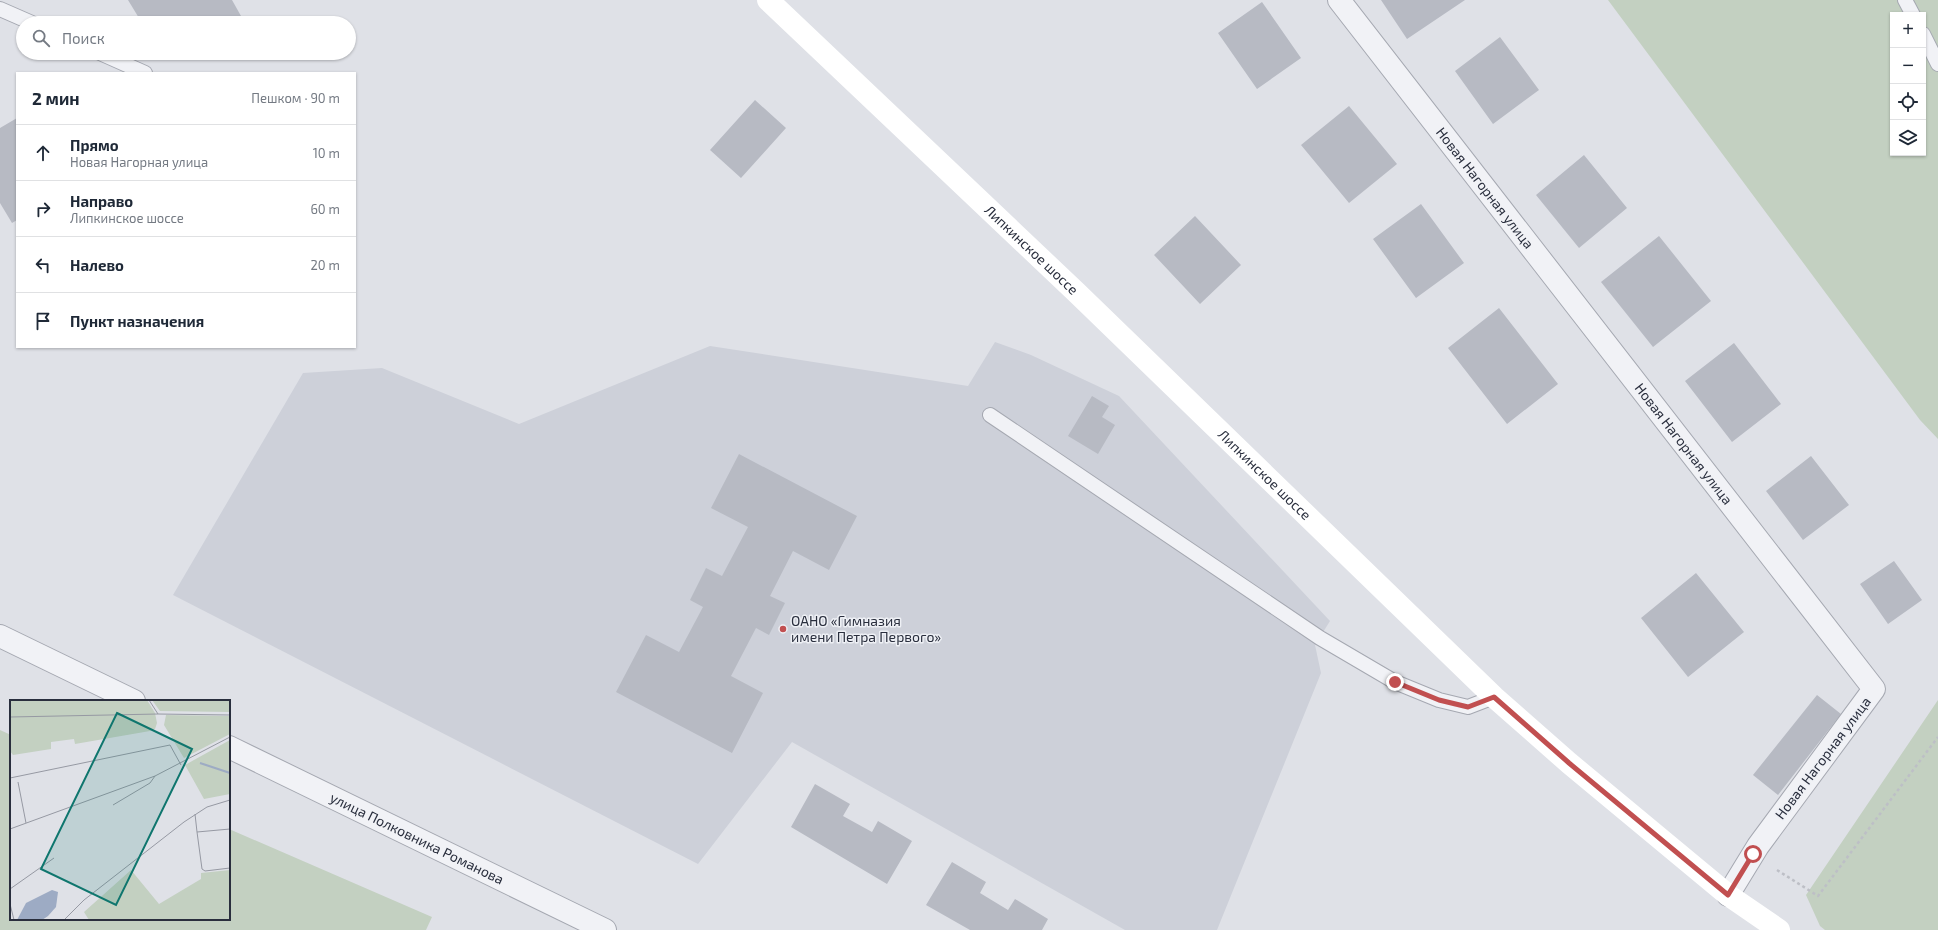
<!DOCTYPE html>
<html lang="ru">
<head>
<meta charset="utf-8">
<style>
	:root { --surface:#fff; --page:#f6f6f7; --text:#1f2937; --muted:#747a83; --line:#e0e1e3 }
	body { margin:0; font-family:"Exo 2",sans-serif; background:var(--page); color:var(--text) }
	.controls { position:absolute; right:12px; top:12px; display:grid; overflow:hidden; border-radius:0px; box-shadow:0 1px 3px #0004 }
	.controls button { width:36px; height:36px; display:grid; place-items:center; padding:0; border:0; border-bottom:1px solid var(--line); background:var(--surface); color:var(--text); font:20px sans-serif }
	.stop { position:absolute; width:12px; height:12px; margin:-9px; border:3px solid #c14f50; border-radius:50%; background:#fff }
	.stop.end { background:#c14f50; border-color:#fff; box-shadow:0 1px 4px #0008 }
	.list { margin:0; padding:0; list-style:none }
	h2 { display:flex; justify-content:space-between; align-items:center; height:52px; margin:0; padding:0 16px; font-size:17px }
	h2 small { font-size:13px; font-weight:400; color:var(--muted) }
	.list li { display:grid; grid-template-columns:26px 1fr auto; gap:12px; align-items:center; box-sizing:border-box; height:56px; padding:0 16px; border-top:1px solid var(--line) }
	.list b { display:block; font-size:15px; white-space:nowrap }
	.list p { margin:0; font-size:13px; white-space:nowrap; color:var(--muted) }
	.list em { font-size:13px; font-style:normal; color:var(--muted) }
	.icon { flex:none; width:22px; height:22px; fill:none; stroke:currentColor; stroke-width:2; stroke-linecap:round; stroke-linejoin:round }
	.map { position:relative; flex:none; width:1938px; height:930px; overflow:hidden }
	.search { position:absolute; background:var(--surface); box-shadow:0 1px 3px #0004; left:16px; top:16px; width:340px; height:44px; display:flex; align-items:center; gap:10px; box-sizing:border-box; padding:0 14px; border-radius:22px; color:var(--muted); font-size:15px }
	.panel { position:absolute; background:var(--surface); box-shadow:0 1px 3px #0004; left:16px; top:72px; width:340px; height:276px; border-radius:0px }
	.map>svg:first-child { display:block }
</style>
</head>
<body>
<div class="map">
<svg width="1938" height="930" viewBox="0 0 1938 930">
	<rect width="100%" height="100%" fill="#dfe1e7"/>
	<path fill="#cdd0d9" d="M995,342L1031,355L1119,396L1330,621L1315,645L1321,673L1217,930H1125L792,742L698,864L173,595L303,373L382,368L519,424L710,346L968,386Z"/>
	<path fill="#c3d0c1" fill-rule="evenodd" d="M1608,0H1938V439L1920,420ZM1893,15H1923V153H1893Z
		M1938,700V930H1825L1820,926L1806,895Z
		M0,730L11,735V919H229V829L432,917L426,930H0Z"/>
	<path fill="#b7bac3" d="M128,0H232L241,16L229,23H142Z
		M1381,0H1465L1407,39Z
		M1262,2L1301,58L1257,89L1218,33Z
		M1500,37L1539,90L1493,124L1455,71Z
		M755,100L786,128L741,178L710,150Z
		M1349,106L1397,164L1349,203L1301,145Z
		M17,118V220L12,223L0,203V128Z
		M1584,155L1627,208L1579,248L1536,195Z
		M1421,204L1464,263L1416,298L1373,239Z
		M1195,216L1241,265L1200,304L1154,255Z
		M1659,236L1711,301L1653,347L1601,282Z
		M1499,308L1558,384L1507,424L1448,348Z
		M1734,343L1781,404L1732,442L1685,381Z
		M1092,396L1109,406L1102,417L1115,425L1098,454L1068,436Z
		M739,454L857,516L829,570L793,551L770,596L785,603L769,635L756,628L731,676L763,693L732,753L616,692L646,635L679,652L703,607L690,600L706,568L722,576L748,527L711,508Z
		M1811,456L1849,505L1803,540L1766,491Z
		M1894,561L1922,600L1888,624L1860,584Z
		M1696,573L1744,632L1688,677L1641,618Z
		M1817,695L1841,714L1778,795L1753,775Z
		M815,784L850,804L843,816L872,832L878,821L912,841L887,884L791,827Z
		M952,862L986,882L980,893L1008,910L1015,899L1048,919L1042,930H970L926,905Z"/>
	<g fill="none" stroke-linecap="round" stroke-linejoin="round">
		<g stroke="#a5a8b1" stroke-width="16">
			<path id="lane" d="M1905,0L1913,15
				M0,9L32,23
				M1923,34L1938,64
				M100,53L145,73
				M990,415L1320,638L1395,682L1439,700L1468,707L1494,697"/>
		</g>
		<g stroke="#a5a8b1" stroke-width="24">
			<g id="street">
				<path id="s1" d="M1339,0L1874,689L1758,846L1728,895"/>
				<path d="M0,636L134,701"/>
				<path id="s2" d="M229,747L605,930"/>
			</g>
		</g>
		<path stroke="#bdbfc6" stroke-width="2.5" stroke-dasharray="3 3" stroke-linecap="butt" d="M1777,870L1818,896L1938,737"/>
		<use href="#lane" stroke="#f1f2f6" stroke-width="14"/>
		<use href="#street" stroke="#f1f2f6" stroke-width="22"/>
		<path stroke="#fff" stroke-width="22" id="s3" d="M768,0L1076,292L1494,697L1569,763L1728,895L1779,930"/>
	</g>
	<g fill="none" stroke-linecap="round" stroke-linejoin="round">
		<path stroke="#c14f50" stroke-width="5" d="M1395,682L1439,700L1468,707L1494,697L1569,763L1728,895L1753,854"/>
	</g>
	<circle fill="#c14f50" stroke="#eef0f5" stroke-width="1.5" cx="783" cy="629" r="4"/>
	<g text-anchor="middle" stroke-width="3" stroke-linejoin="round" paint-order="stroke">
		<g font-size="14" fill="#292e3d" stroke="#eef0f5">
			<text dy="5" stroke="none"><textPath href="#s1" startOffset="238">Новая Нагорная улица</textPath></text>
			<text dy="5" stroke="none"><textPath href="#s3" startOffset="363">Липкинское шоссе</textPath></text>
			<text dy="5" stroke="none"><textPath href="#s1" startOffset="562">Новая Нагорная улица</textPath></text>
			<text dy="5" stroke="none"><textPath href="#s3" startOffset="687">Липкинское шоссе</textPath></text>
			<text transform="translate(1823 758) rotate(-53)" y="5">Новая Нагорная улица</text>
			<text dy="5" stroke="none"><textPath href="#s2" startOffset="209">улица Полковника Романова</textPath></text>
		</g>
		<g font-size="14" fill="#292e3d" stroke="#eef0f5" text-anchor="start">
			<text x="791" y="626">ОАНО «Гимназия<tspan x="791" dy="16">имени Петра Первого»</tspan></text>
		</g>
	</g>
	<g transform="translate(10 700)">
		<rect width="220" height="220" fill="#dfe1e7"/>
		<path d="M0,0H137L145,13L147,23L145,29L140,31L65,44L64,39L41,42V49L3,55L0,51ZM142,0H220V12L150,11ZM156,15L220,16V34L174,58L154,25ZM220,40V94L194,99L175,65ZM121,170L149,204L191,179V173L220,170V220H79L74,212Z" fill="#c3d0c1"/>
		<path d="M42,190L48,192L46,207L38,216L32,220H7L16,203Z" fill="#9dabc4"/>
		<path fill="none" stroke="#9dabc4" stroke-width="2" d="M190,63L220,73"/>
		<path fill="none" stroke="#9699a3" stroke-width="1" d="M139,0L148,14L220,15M0,17L148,14M0,78L160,45L171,65M8,82L16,123M103,105L140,83L145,76M185,114L187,132M0,129L145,76L220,37M220,129L187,132L192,169L195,171L220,168M0,189L44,158M0,204L4,220M54,220L74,200L174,122L197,107L220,100"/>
		<path fill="#0f766e" fill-opacity="0.15" stroke="#0f766e" stroke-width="2" d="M107,13L182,49L106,205L31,169Z"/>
		<rect width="220" height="220" fill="none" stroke="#292e3d" stroke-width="2"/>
	</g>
</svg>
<div class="controls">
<button>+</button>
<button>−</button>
<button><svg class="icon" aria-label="locate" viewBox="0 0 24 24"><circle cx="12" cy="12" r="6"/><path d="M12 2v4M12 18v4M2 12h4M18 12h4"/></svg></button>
<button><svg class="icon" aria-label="layers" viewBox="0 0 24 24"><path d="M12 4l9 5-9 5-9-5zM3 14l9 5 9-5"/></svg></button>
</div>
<div class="stop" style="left:1753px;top:854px"></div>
<div class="stop end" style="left:1395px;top:682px"></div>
<div class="search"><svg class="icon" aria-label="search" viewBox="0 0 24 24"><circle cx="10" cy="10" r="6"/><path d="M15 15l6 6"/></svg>Поиск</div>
<section class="panel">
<h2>2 мин<small>Пешком · 90 m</small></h2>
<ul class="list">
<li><svg class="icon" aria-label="ahead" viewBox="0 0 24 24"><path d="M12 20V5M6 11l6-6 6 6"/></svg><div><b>Прямо</b><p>Новая Нагорная улица</p></div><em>10 m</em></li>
<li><svg class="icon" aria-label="right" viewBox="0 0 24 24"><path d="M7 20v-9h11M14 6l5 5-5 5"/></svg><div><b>Направо</b><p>Липкинское шоссе</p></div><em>60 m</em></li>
<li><svg class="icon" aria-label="left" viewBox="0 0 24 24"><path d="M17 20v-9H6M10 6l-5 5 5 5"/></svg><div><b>Налево</b></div><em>20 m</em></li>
<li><svg class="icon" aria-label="arrive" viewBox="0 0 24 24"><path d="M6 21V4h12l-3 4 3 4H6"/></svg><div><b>Пункт назначения</b></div></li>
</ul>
</section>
</div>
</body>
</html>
